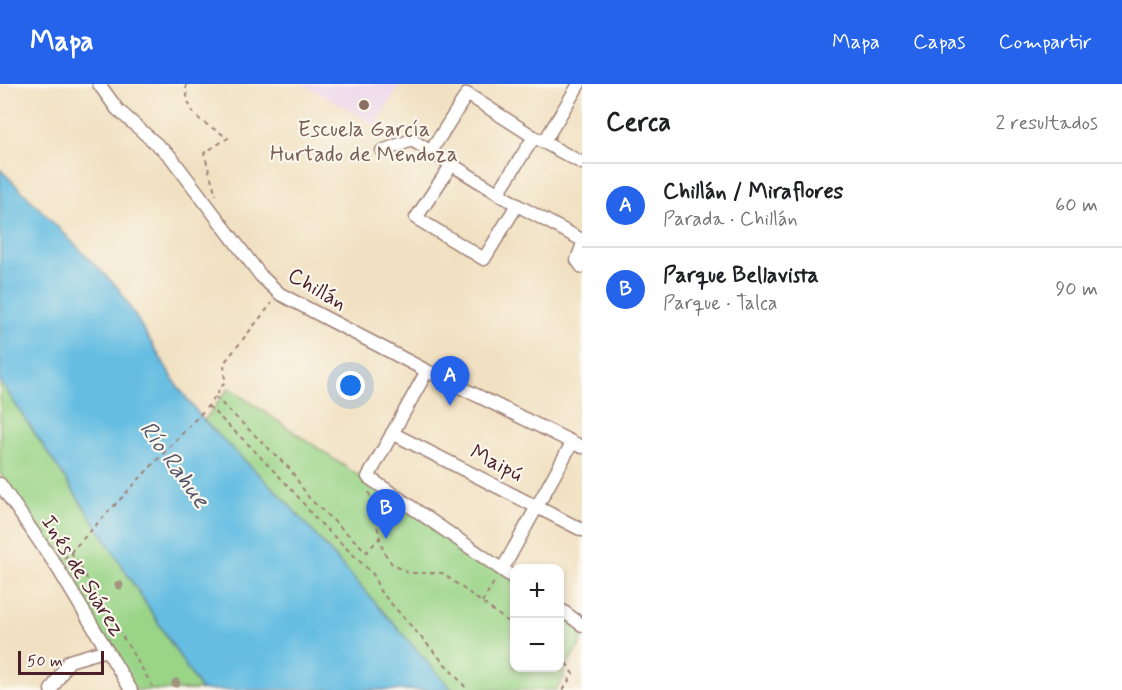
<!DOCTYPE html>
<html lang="es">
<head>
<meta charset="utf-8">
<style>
	:root { --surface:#fff; --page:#f2f2f2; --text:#202124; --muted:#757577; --line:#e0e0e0; --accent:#2563eb }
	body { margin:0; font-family:Mynerve,sans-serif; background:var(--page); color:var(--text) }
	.controls { position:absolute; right:18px; bottom:18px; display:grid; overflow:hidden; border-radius:12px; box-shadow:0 3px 9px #0003 }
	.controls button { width:54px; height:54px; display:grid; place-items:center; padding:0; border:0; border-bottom:2px solid var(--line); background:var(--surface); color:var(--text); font:30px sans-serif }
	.scale { position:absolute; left:18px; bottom:15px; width:86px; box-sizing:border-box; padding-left:6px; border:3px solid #4a1f2b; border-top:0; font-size:16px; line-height:21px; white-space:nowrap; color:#4a1f2b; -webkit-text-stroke:4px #fbf7ec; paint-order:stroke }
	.you { position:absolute; left:351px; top:302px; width:21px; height:21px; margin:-15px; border:4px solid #fff; border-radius:50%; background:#1a73e8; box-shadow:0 0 0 9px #1a73e833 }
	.badge { display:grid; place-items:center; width:39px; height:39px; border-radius:50%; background:var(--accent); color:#fff; font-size:20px; font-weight:700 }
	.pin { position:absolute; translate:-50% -50px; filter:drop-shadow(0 2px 3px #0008) }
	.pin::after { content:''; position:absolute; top:32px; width:21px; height:18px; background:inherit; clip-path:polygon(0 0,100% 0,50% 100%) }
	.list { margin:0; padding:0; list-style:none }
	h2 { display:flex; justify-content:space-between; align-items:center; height:78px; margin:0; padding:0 24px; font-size:26px }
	h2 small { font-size:20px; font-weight:400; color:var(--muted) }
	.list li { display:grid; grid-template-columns:39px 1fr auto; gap:18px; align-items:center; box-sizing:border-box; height:84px; padding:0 24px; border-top:2px solid var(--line) }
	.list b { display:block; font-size:22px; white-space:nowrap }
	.list p { margin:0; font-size:20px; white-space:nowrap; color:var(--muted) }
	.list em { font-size:20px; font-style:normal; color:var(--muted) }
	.map { position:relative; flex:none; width:582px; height:606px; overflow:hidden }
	header { display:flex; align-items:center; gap:36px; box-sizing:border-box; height:84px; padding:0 30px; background:var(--accent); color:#fff }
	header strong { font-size:28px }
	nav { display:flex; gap:33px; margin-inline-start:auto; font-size:21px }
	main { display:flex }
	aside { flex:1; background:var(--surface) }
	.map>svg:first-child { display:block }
</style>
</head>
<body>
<header>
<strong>Mapa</strong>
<nav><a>Mapa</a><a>Capas</a><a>Compartir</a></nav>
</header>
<main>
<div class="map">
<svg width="582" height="606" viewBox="0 0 582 606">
	<rect width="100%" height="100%" fill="#fbf7ec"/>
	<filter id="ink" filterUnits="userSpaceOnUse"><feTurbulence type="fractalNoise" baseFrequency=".0167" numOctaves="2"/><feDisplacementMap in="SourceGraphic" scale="12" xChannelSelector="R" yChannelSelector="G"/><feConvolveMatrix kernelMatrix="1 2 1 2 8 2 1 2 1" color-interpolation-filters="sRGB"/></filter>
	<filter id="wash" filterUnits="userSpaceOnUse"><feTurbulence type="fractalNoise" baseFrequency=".008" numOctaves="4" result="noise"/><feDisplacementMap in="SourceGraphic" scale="24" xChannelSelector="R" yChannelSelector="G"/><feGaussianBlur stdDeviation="1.35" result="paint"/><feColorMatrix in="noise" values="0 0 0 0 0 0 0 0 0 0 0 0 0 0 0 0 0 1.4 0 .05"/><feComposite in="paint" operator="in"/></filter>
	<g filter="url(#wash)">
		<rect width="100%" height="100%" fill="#f1e1c2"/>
		<path fill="#ead1ec" d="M303,0H400L376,41Z"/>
		<path fill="#99d487" stroke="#727a59" stroke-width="1.5" d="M0,297L96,441L201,606H134L55,473L0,389Z
			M229,304L514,497V584H560V527L582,543V557L562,589L565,592L556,606H452L282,413L204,337Z"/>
		<path fill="#65bde2" stroke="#586e86" stroke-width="1.5" d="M0,85L119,205L178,303L204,337L282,413L452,606H201L96,441L0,297Z"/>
	</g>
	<g filter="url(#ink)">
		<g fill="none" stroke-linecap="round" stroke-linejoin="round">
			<g stroke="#9e8076" stroke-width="15">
				<path id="minor" d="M99,0L117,25L170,72L261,192L280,210L427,287L582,363
					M544,58L579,0
					M382,67L412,56L517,121L582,156
					M431,67L467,10L534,53L582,79
					M452,80L416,134L484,175L517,121
					M498,109L534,53
					M582,162L577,176L582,183
					M427,287L368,393L514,494
					M392,349L582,446
					M0,400L57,483L131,606
					M502,486L572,359
					M560,525L582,541
					M51,606L69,577L107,566"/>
			</g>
			<path stroke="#9e8076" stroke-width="2" stroke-dasharray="4.5 4.5" stroke-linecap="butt" d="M186,0C187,35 202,36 228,54L204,69L216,111
				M215,313L290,385L309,414L367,468L380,453
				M208,322L250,362L295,409L314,433L373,490L380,507L468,606
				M369,408L383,467L392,480L408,489H442L514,542
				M71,468L155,606
				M64,475L208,322L225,298L224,279L272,219
				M482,518L496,495
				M560,574H563L573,590L563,606"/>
			<use href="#minor" stroke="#fff" stroke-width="12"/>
		</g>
		<g fill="#a2947e">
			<circle cx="119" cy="501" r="4.5"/>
			<circle cx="176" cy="599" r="4.5"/>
		</g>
	</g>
	<circle fill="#8d6e63" stroke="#fbf7ec" stroke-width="2" cx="364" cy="21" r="6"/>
	<g text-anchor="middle" stroke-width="4.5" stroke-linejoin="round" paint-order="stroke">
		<g font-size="22" fill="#785e54" stroke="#fbf7ec">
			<text x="364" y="52">Escuela García<tspan x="364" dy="25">Hurtado de Mendoza</tspan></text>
		</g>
		<g font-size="22" fill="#4a1f2b" stroke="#fbf7ec">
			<text transform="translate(318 204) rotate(30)" y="8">Chillán</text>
			<text transform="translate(497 378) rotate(27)" y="8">Maipú</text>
			<text transform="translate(84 491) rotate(58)" y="8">Inés de Suárez</text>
		</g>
		<g font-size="24" font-style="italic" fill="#53566b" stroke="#fbf7ec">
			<text transform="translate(175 380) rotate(54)" y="8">Río Rahue</text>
		</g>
	</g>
</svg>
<div class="controls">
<button>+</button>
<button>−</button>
</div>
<div class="scale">50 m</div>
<div class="you"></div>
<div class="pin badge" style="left:450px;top:322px">A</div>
<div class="pin badge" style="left:386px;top:455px">B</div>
</div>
<aside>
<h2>Cerca<small>2 resultados</small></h2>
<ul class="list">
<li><span class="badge">A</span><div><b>Chillán / Miraflores</b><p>Parada · Chillán</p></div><em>60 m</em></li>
<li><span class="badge">B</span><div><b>Parque Bellavista</b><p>Parque · Talca</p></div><em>90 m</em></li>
</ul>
</aside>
</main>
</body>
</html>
